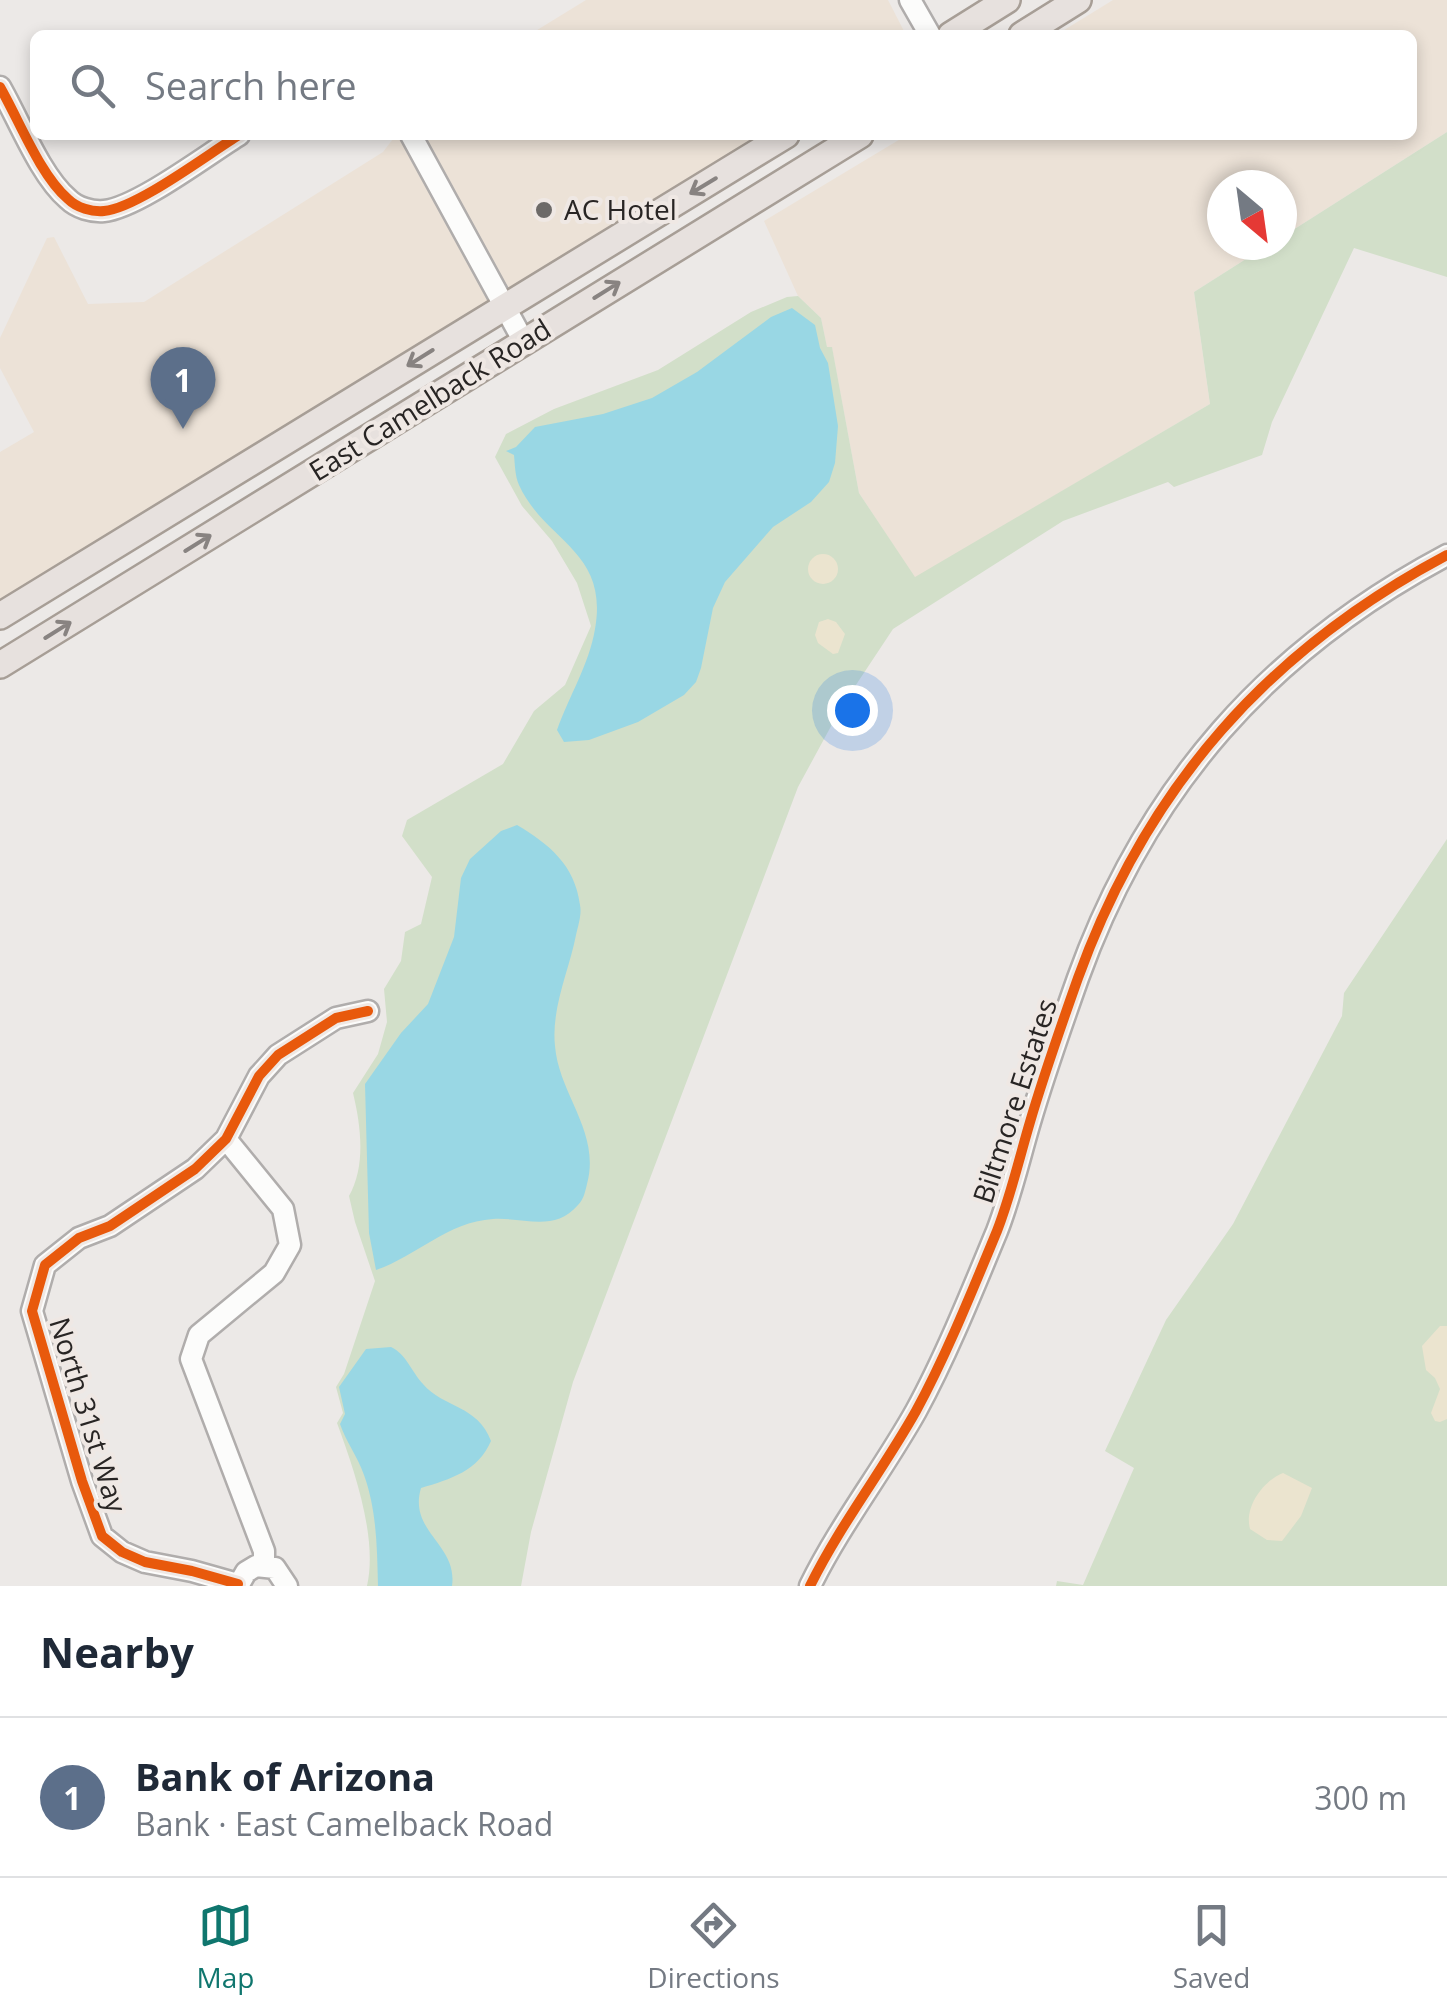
<!DOCTYPE html>
<html lang="en">
<head>
<meta charset="utf-8">
<style>
	:root { --surface:#fff; --page:#f2f2f3; --text:#1f2937; --muted:#747a83; --line:#e0e1e3; --accent:#0f766e }
	body { margin:0; font-family:"Open Sans",sans-serif; background:var(--page); color:var(--text) }
	.compass { position:absolute; left:1207px; top:170px; width:90px; height:90px; border-radius:50%; background:var(--surface); box-shadow:0 5px 15px #0003; rotate:151deg }
	.you { position:absolute; left:852px; top:710px; width:35px; height:35px; margin:-25px; border:8px solid #fff; border-radius:50%; background:#1a73e8; box-shadow:0 0 0 15px #1a73e833 }
	.badge { display:grid; place-items:center; width:65px; height:65px; border-radius:50%; background:var(--accent); color:#fff; font-size:32px; font-weight:700 }
	.pin { position:absolute; translate:-50% -82px; filter:drop-shadow(0 2px 5px #0008) }
	.pin::after { content:''; position:absolute; top:52px; width:35px; height:30px; background:inherit; clip-path:polygon(0 0,100% 0,50% 100%) }
	.list { margin:0; padding:0; list-style:none }
	h2 { display:flex; justify-content:space-between; align-items:center; height:130px; margin:0; padding:0 40px; font-size:42px }
	h2 small { font-size:32px; font-weight:400; color:var(--muted) }
	.list li { display:grid; grid-template-columns:65px 1fr auto; gap:30px; align-items:center; box-sizing:border-box; height:160px; padding:0 40px; border-top:2px solid var(--line) }
	.list b { display:block; font-size:38px; white-space:nowrap }
	.list p { margin:0; font-size:32px; white-space:nowrap; color:var(--muted) }
	.list em { font-size:32px; font-style:normal; color:var(--muted) }
	.icon { flex:none; width:55px; height:55px; fill:none; stroke:currentColor; stroke-width:2; stroke-linecap:round; stroke-linejoin:round }
	.map { position:relative; flex:none; width:1447px; height:1586px; overflow:hidden }
	.search { position:absolute; background:var(--surface); box-shadow:0 5px 15px #0003; left:30px; right:30px; top:30px; height:110px; display:flex; align-items:center; gap:25px; box-sizing:border-box; padding:0 35px; border-radius:15px; color:var(--muted); font-size:38px }
	.sheet { height:290px; background:var(--surface) }
	nav { display:flex; justify-content:space-around; align-items:center; box-sizing:border-box; height:140px; border-top:2px solid var(--line); background:var(--surface); font-size:28px; color:var(--muted) }
	nav a { display:grid; justify-items:center; gap:5px }
	nav .on { color:var(--accent) }
	.map>svg:first-child { display:block }
</style>
</head>
<body>
<div class="map">
<svg width="1447" height="1586" viewBox="0 0 1447 1586">
	<rect width="100%" height="100%" fill="#ece9e7"/>
	<path fill="#ece2d7" d="M586,0H888L906,35H529Z
		M1113,0H1447V132L1282,237V185H1222V245H1268L1194,292L1210,404L915,578L859,493L832,348H827L821,318L798,296L764,221L907,135H1412V35H1056Z
		M396,135H762L0,601V452L34,432L0,368V338L47,238L54,237L88,304L144,302L383,152Z"/>
	<path fill="#d2dfc9" d="M1447,132V277L1354,248L1272,422L1262,455L1174,487L1168,482L1063,521L893,629L842,706L798,787L573,1382L531,1532L521,1586H367C378,1538 354,1469 337,1423L343,1413L336,1387L344,1374L375,1281L355,1222L349,1196C366,1166 361,1126 353,1093L378,1054L387,1022L384,989L401,961L405,932L421,924L432,877L402,836L407,820L503,764L534,711L565,685L591,626L577,583L552,541L522,506L495,457L506,434L554,409L658,370L751,312L787,297L798,296L821,318L827,347H832L859,493L915,577L1210,404L1194,292L1268,245H1282V237Z
		M1447,839V1586H1056L1057,1581L1083,1585L1134,1468L1105,1451L1166,1320L1233,1224L1342,1016L1344,993Z"/>
	<path fill="#ebe4cf" d="M808 569a15 15 0 1 1 30 0a15 15 0 1 1-30 0Z
		M828,619L836,622L845,634L838,653L833,654L818,643L815,635L819,622Z
		M1440,1326H1447V1419L1440,1422L1435,1421L1431,1413L1440,1389L1435,1378L1426,1370L1422,1346Z
		M1283,1473L1312,1488L1301,1516L1282,1541L1267,1540L1250,1529C1244,1507 1263,1481 1283,1473Z"/>
	<path fill="#99d7e4" d="M792,308L815,325L820,348L828,363L838,426L835,463L829,482L811,502L773,527L725,582L713,608L701,668L696,682L684,695L638,722L589,740L564,742L557,730C569,696 589,665 595,629C609,550 545,542 519,485C515,476 515,465 514,455L506,451L516,447L535,427L603,414L652,398L697,372L771,317Z
		M517,825C549,844 575,865 580,905C582,914 578,926 576,935C569,971 551,1008 555,1046C559,1095 601,1132 587,1184C585,1192 584,1199 578,1205C554,1233 524,1217 493,1219C447,1222 417,1256 376,1270L369,1233L365,1084L401,1033L428,1004L454,937L461,878L470,859L501,831Z
		M391,1347C407,1355 411,1371 423,1384C443,1408 478,1405 491,1441C478,1471 451,1479 421,1488C408,1532 458,1544 452,1586H378C377,1549 377,1511 364,1475C358,1457 346,1442 340,1424L345,1414L339,1387L366,1349Z"/>
	<g fill="none" stroke-linecap="round" stroke-linejoin="round">
		<g stroke="#b0adac" stroke-width="25">
			<path id="minor" d="M910,0L930,35
				M0,87C19,120 40,175 68,199C77,208 92,212 104,211C137,208 208,154 239,135
				M411,135L524,342
				M226,1139L283,1209L290,1245L274,1273L199,1335L191,1359L264,1551V1565
				M238,1584L192,1571L145,1562L122,1552L102,1536L82,1481L32,1311L45,1265L79,1238L110,1226L195,1169L226,1139L259,1076L278,1055L336,1018L368,1011
				M238,1586L246,1572L256,1566L275,1568L287,1586
				M810,1586C840,1525 883,1470 916,1411C946,1356 973,1289 997,1231C1011,1195 1019,1159 1030,1122C1044,1074 1061,1026 1078,978C1147,787 1268,650 1447,555"/>
		</g>
		<g stroke="#a79e96" stroke-width="30">
			<path id="major" d="M951,35L1007,0
				M1022,35L1078,0
				M0,616L786,135
				M0,665L860,135"/>
		</g>
		<use href="#minor" stroke="#fcfcfb" stroke-width="20"/>
		<use href="#major" stroke="#e7e1de" stroke-width="25"/>
		<g stroke="#efe8e4" stroke-width="16">
			<path id="cycleway" d="M0,87C19,120 40,175 68,199C77,208 92,212 104,211C137,208 208,154 239,135
				M238,1584L192,1571L145,1562L122,1552L102,1536L82,1481L32,1311L45,1265L79,1238L110,1226L195,1169L226,1139L259,1076L278,1055L336,1018L368,1011
				M810,1586C840,1525 883,1470 916,1411C946,1356 973,1289 997,1231C1011,1195 1019,1159 1030,1122C1044,1074 1061,1026 1078,978C1147,787 1268,650 1447,555"/>
		</g>
		<use href="#cycleway" stroke="#e8590c" stroke-width="10"/>
	</g>
	<defs><path id="oneway-shaft" d="M-6 0H5M1.5-3L5.5 0L1.5 3" fill="none" stroke-width="1.6" stroke-linecap="round" stroke-linejoin="round" transform="scale(2.5)"/></defs>
	<g stroke="#888381">
		<use href="#oneway-shaft" transform="translate(703 186) rotate(149)"/>
		<use href="#oneway-shaft" transform="translate(607 290) rotate(-32)"/>
		<use href="#oneway-shaft" transform="translate(420 358) rotate(148)"/>
		<use href="#oneway-shaft" transform="translate(198 543) rotate(-32)"/>
		<use href="#oneway-shaft" transform="translate(58 630) rotate(-32)"/>
	</g>
	<circle fill="#6d6a68" stroke="#efe8e4" stroke-width="4" cx="544" cy="210" r="10"/>
	<g text-anchor="middle" stroke-width="8" stroke-linejoin="round" paint-order="stroke">
		<g font-size="28" fill="#282524" stroke="#efe8e4" text-anchor="start">
			<text x="564" y="220">AC Hotel</text>
		</g>
		<g font-size="28" fill="#282524" stroke="#efe8e4">
			<text transform="translate(430 400) rotate(-32)" y="10">East Camelback Road</text>
			<text transform="translate(1015 1101) rotate(-72)" y="10">Biltmore Estates</text>
			<text transform="translate(88 1415) rotate(73)" y="10">North 31st Way</text>
		</g>
	</g>
</svg>
<svg class="compass" viewBox="-18 -18 36 36"><path d="M0-13l5 13h-10z" fill="#e53935"/><path d="M0 13l5-13h-10z" fill="#747a83"/></svg>
<div class="you"></div>
<div class="pin badge" style="left:183px;top:429px;background:#5c6f8a">1</div>
<div class="search"><svg class="icon" aria-label="search" viewBox="0 0 24 24"><circle cx="10" cy="10" r="6"/><path d="M15 15l6 6"/></svg>Search here</div>
</div>
<section class="sheet">
<h2>Nearby<small></small></h2>
<ul class="list">
<li><span class="badge" style="background:#5c6f8a">1</span><div><b>Bank of Arizona</b><p>Bank · East Camelback Road</p></div><em>300 m</em></li>
</ul>
</section>
<nav>
<a class="on"><svg class="icon" aria-label="map" viewBox="0 0 24 24"><path d="M3 6l6-2 6 2 6-2v14l-6 2-6-2-6 2zM9 4v14M15 6v14"/></svg>Map</a>
<a><svg class="icon" aria-label="directions" viewBox="0 0 24 24"><path d="M12 3l9 9-9 9-9-9zM9 14v-3h6M13 9l2 2-2 2"/></svg>Directions</a>
<a><svg class="icon" aria-label="saved" viewBox="0 0 24 24"><path d="M7 4h10v16l-5-4-5 4z"/></svg>Saved</a>
</nav>
</body>
</html>
